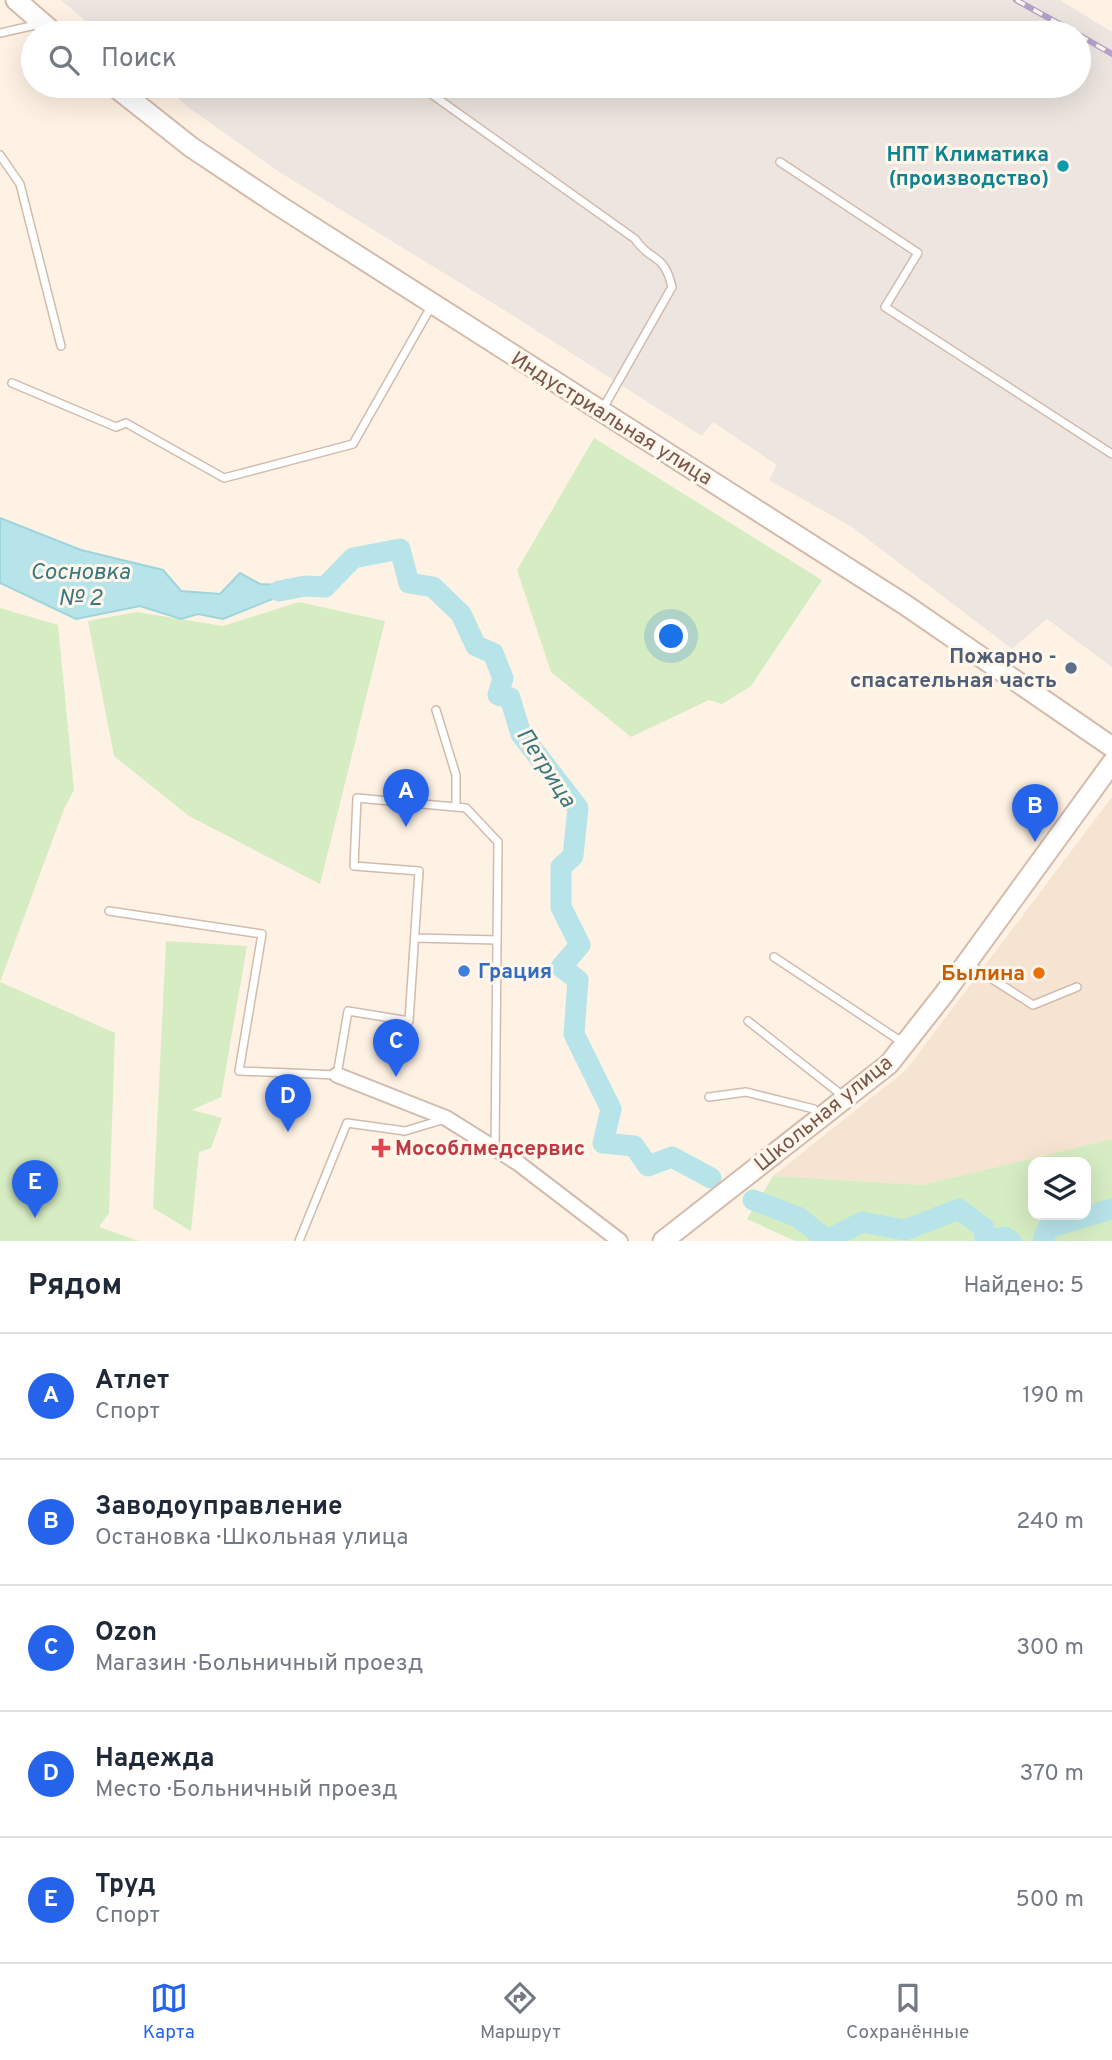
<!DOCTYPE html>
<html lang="ru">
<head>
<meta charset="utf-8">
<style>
	:root { --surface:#fff; --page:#f2f2f3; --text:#1f2937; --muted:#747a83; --line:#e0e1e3; --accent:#2563eb }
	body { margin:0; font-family:Overpass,sans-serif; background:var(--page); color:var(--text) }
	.controls { position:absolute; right:21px; bottom:21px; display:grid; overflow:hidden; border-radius:14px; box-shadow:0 7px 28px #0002 }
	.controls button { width:63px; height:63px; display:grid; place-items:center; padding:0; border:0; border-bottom:2px solid var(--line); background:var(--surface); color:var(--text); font:35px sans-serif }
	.you { position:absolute; left:672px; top:637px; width:24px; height:24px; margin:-18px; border:5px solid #fff; border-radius:50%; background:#1a73e8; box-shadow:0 0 0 10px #1a73e833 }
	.badge { display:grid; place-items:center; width:46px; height:46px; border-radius:50%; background:var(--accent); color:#fff; font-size:23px; font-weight:700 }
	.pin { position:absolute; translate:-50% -58px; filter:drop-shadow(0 2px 4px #0008) }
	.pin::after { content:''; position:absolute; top:37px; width:24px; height:21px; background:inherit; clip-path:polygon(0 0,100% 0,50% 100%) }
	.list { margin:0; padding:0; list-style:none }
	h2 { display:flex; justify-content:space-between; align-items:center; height:91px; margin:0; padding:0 28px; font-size:30px }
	h2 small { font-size:23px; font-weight:400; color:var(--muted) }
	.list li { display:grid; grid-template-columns:46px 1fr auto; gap:21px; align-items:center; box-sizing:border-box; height:126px; padding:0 28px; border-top:2px solid var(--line) }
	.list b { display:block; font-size:26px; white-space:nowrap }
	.list p { margin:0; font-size:23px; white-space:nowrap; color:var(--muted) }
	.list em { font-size:23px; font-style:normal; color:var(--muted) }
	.icon { flex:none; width:38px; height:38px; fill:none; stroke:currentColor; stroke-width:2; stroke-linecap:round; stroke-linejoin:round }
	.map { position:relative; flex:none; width:1112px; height:1241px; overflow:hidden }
	.search { position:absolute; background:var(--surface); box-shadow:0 7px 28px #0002; left:21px; right:21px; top:21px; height:77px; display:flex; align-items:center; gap:18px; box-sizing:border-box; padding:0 24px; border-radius:38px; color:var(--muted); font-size:26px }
	.sheet { height:721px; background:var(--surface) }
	nav { display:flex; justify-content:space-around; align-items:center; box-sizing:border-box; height:98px; border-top:2px solid var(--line); background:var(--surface); font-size:19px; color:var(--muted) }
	nav a { display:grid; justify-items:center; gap:4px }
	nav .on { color:var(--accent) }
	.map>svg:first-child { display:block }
</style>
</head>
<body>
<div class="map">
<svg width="1112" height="1241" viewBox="0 0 1112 1241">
	<rect width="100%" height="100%" fill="#fef2e4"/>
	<path fill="#f6e4d2" d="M1112,797V1139L922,1185L773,1176L906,1070Z"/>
	<path fill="#ede5df" d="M61,0H1060L1112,32V667L1047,619L1012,649L852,527L769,480L777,465L713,422L702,436L649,403L509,313L281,173L189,108L165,86H1079V33H100Z"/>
	<path fill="#d6ecc2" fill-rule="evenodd" d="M594,438L822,580L751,686L722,704L709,700L631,737L551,672L517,570Z
		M299,602L385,621L320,884L189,816L114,756L88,621L137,612L223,626Z
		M0,608L58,625L74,790L64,809L0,982L115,1033L109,1213L99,1227L139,1241H0Z
		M166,941L247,946L221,1097L192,1110L222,1118L211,1148L199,1152L191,1231L153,1208Z
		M1112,1139V1241H795L747,1219L773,1176L922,1185ZM1033,1162H1086V1215H1033Z"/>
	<path fill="#b7e4e9" stroke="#9dd5db" stroke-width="2" d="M0,518L81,550L163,570L181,591L220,594L240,573L260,584L305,586L223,619L198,614L181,619L140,606L76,619L0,583Z"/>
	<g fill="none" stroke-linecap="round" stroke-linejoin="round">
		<path stroke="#b7e4e9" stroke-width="21" d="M279,591L305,586L325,587L353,558L400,549L409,583L433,587L461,614L476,646L493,653L503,678L498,695L510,698L521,734L578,808L573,856L561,867V907L580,945L561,967L578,980L574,1034L611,1109L603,1143L634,1146L648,1166L672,1157L711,1178
			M753,1200L798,1217L827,1240L862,1222L905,1230L959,1209L984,1228L985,1241L1004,1237L1011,1241
			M1043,1241L1048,1228L1112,1209"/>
		<g stroke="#d2bbac" stroke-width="10">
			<path id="lane" d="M0,33L40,24
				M420,86L635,239C651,263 664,252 672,287L602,410
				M0,155L20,184L61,346
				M780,162L918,253L885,307L1112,454
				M12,383L116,427L126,423L224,478L353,444L432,305
				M436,710L456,775V807
				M109,911L262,934L239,1071L337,1075L348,1011L409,1021L419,871L354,866L357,798L466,808L498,842L495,1149
				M415,938L497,940
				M774,957L905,1044
				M967,963L1033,1005L1077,987
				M748,1021L843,1096
				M709,1097L746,1092L814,1109L820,1118
				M299,1241L347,1123L405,1131L445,1119"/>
		</g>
		<g stroke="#d2bbac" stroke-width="18">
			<path id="street" d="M337,1075L446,1118L518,1163L620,1241"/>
		</g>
		<g stroke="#d5baaa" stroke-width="23">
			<path id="secondary" d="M16,0L54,33
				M114,86L191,147L278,205L904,604L1112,747
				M663,1241L889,1064L944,994L1112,763"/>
		</g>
		<use href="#lane" stroke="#fff" stroke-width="7"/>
		<use href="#street" stroke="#fff" stroke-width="14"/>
		<use href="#secondary" stroke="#fff" stroke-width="19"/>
		<g stroke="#b4a2c8" stroke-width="6">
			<path id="rail" d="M1016,0L1076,33
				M1079,35L1112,54"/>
		</g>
		<use href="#rail" stroke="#fff6ec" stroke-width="3.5" stroke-dasharray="10" stroke-linecap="butt"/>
	</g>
	<circle fill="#0f9aa8" stroke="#fff6ec" stroke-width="2.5" cx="1063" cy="166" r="7"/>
	<circle fill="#5c6f8a" stroke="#fff6ec" stroke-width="2.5" cx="1071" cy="668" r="7"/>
	<circle fill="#3f7fe0" stroke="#fff6ec" stroke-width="2.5" cx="464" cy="971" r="7"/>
	<circle fill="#e8710a" stroke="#fff6ec" stroke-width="2.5" cx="1039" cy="973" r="7"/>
	<path fill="#e0444e" stroke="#fff6ec" stroke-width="2.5" d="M377.5 1137.5h7v7h7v7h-7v7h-7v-7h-7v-7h7z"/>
	<g text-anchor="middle" stroke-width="6" stroke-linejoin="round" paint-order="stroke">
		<g font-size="21" font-weight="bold" fill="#0d838f" stroke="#fff6ec" text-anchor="end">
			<text x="1049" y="161">НПТ Климатика<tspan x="1049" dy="24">(производство)</tspan></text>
		</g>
		<g font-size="21" fill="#785648" stroke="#fff6ec">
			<text transform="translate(612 418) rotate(32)" y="7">Индустриальная улица</text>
			<text transform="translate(823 1113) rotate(-39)" y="7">Школьная улица</text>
		</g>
		<g font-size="21" font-weight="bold" fill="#4e5e75" stroke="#fff6ec" text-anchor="end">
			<text x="1057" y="663">Пожарно -<tspan x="1057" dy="24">спасательная часть</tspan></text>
		</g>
		<g font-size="21" font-weight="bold" fill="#366cbe" stroke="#fff6ec" text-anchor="start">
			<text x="478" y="978">Грация</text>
		</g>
		<g font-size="21" font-weight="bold" fill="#c56008" stroke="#fff6ec" text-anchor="end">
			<text x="1025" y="980">Былина</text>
		</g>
		<g font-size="21" font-weight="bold" fill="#be3a42" stroke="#fff6ec" text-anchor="start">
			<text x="395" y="1155">Мособлмедсервис</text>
		</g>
		<g font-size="23" font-style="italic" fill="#3a777e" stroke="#fff6ec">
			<text x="80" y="579">Сосновка<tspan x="80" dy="26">№ 2</tspan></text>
			<text transform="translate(547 767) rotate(57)" y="8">Петрица</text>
		</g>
	</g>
</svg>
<div class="controls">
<button><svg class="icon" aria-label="layers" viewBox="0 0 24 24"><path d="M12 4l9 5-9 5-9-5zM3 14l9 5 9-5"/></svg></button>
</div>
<div class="you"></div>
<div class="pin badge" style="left:406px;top:827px">A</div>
<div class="pin badge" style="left:1035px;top:842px">B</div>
<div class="pin badge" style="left:396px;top:1077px">C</div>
<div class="pin badge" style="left:288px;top:1132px">D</div>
<div class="pin badge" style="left:35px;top:1218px">E</div>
<div class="search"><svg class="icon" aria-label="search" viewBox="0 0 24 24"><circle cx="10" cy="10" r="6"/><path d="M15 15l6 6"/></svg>Поиск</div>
</div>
<section class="sheet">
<h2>Рядом<small>Найдено: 5</small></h2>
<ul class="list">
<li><span class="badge">A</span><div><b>Атлет</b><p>Спорт</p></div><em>190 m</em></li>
<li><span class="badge">B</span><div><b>Заводоуправление</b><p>Остановка · Школьная улица</p></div><em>240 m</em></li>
<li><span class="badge">C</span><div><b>Ozon</b><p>Магазин · Больничный проезд</p></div><em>300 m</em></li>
<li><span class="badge">D</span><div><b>Надежда</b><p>Место · Больничный проезд</p></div><em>370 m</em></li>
<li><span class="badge">E</span><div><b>Труд</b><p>Спорт</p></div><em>500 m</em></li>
</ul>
</section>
<nav>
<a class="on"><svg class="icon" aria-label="map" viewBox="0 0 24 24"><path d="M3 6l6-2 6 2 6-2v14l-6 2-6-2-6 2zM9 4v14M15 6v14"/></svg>Карта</a>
<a><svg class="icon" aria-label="directions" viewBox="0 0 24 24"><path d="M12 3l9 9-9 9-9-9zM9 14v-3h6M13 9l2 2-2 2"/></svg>Маршрут</a>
<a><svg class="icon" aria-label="saved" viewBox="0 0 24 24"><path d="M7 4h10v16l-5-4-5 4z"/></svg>Сохранённые</a>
</nav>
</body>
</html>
